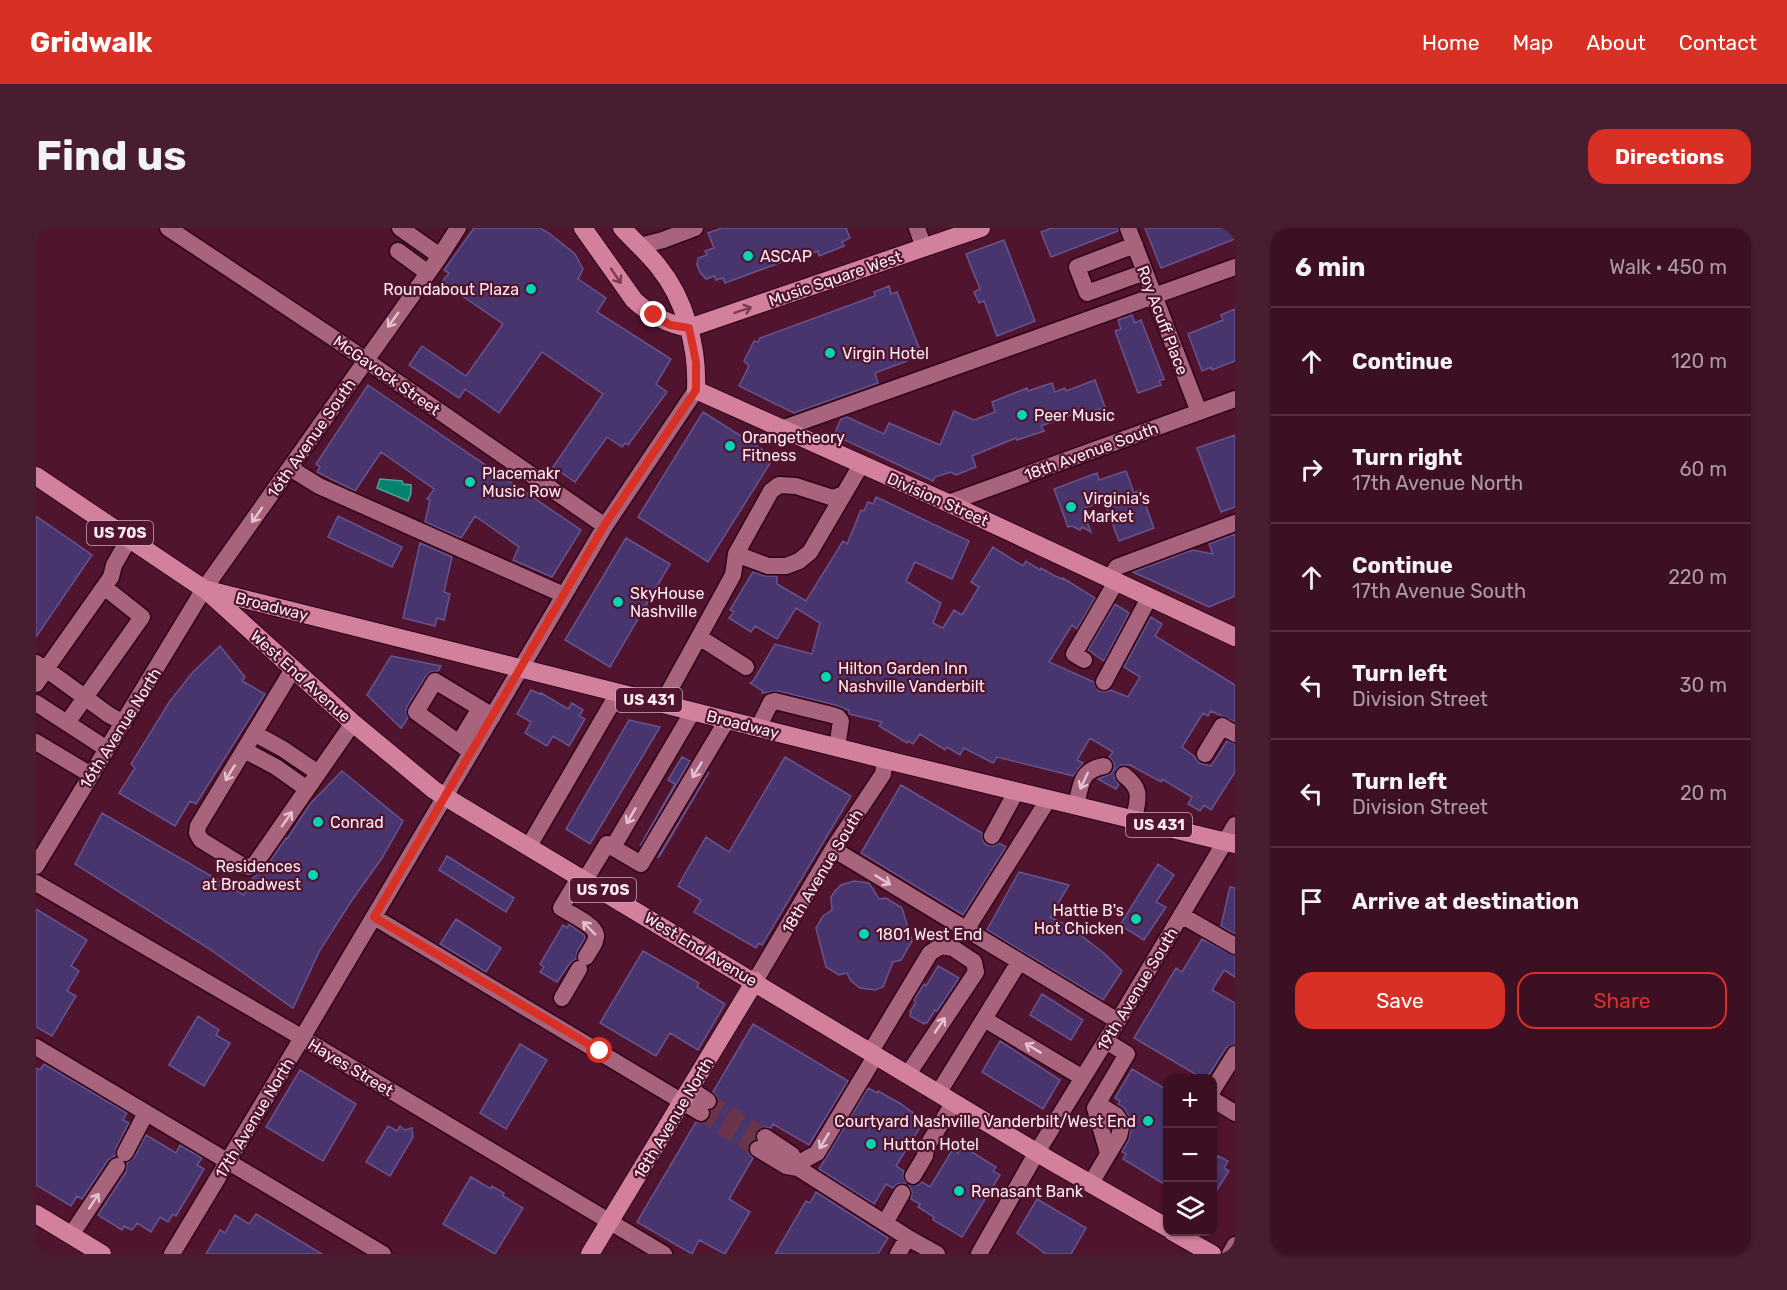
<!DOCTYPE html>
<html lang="en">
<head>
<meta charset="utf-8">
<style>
	:root { --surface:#3c0f22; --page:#471d2f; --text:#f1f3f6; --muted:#ac9ca5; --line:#552f40; --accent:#d93025 }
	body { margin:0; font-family:Rubik,sans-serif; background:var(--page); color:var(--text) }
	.controls { position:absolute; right:18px; bottom:18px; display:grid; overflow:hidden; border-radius:12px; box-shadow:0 2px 4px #0004 }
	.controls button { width:54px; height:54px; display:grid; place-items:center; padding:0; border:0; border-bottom:2px solid var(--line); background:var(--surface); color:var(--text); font:30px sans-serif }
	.stop { position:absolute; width:18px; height:18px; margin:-14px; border:4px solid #d93025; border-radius:50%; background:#fff }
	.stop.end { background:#d93025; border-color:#fff; box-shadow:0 2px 6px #0008 }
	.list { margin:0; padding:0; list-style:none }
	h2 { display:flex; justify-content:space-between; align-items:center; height:78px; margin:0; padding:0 24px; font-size:26px }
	h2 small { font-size:20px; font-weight:400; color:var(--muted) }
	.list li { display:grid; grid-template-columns:39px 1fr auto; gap:18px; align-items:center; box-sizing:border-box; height:108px; padding:0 24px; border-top:2px solid var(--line) }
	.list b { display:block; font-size:22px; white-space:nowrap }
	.list p { margin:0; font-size:20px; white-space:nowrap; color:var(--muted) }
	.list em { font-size:20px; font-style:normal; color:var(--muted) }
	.actions { display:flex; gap:12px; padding:18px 24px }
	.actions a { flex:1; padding:14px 0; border:2px solid var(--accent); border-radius:18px; text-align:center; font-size:21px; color:var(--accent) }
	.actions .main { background:var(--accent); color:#fff }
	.icon { flex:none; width:33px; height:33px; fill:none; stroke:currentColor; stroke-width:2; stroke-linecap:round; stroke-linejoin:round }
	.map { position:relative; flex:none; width:1199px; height:1026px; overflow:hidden; border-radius:18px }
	header { display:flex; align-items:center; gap:36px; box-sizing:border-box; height:84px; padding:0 30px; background:var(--accent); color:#fff }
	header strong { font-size:28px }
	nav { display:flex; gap:33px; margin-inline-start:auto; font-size:21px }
	.intro { display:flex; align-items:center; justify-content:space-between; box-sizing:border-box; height:144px; padding:0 36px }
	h1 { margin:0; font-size:42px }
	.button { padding:15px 27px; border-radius:18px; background:var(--accent); color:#fff; font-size:21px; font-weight:700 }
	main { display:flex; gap:36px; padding:0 36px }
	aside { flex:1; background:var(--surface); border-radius:18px; box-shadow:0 2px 4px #0004 }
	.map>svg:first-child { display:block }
</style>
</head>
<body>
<header>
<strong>Gridwalk</strong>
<nav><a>Home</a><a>Map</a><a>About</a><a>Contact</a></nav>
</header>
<div class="intro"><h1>Find us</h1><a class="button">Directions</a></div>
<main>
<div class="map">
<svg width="1199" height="1026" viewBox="0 0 1199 1026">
	<rect width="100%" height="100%" fill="#50142e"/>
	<path fill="#03826f" stroke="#4ea296" stroke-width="1.5" d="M344,251L366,253L367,256L375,257V265L372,273L341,260Z"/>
	<path fill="#48356d" stroke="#67548f" stroke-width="1.5" d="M438,0H504L513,5L539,26L547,41L542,51L570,70L561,84L635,131L620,156L631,164L592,217L589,215L586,219L571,209L539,254L517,239L567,166L506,124L463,185L429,161L423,170L373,137L386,118L430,148L467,96L406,54L413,45L408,42Z
		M686,0H810L814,10L806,14L808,18L783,28L782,23L774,26L773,24L689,55L687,50L680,52L678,48L670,51L664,44L661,37L662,30L671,27L669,23L678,20L672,5Z
		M1016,0H1082V3L1015,29L1005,4Z
		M1109,0H1199V11L1125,40Z
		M968,12L999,93L961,108L948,73L943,75L938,64L944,61L930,26Z
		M853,58L855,66L861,64L884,122L869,127L871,133L839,145L842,155L758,185L703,158L713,138L708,133L718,113L722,114L724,110L839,68L838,64Z
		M1199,81V133L1176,142L1175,139L1166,143L1152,106L1187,92L1185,87Z
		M1096,87L1099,95L1105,92L1128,151L1123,153L1125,157L1102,165L1079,103L1085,101L1082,92Z
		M1059,152L1069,179L1044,189L1043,184L1005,198L1008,203L981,212L980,210L936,228L940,239L920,247L915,244L899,249L897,253L798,207L805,191L811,189L848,206L853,195L904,217L918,183L938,192L959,184L956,174L991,160L992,163L1016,155L1019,164L1029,160L1030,163Z
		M332,157L545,302L516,349L477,332L483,319L439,288L425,310L389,294L394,272L391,271L398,261L345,224L319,263L281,244L284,239L280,236Z
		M667,184L738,229L672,334L602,289Z
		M1199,207V279L1185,284L1161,220Z
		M1090,243L1098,265L1104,262L1118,300L1083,313L1068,273L1046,281L1055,304L1046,299L1044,302L1036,298L1032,299L1018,261L1061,245L1063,252Z
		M840,269L933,313L916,351L879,334L870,353L905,375L897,395L907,400L918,382L926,387L943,359L935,354L957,319L987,338L990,333L1004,342L1005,340L1019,348L1026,351L1027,350L1059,370L1041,401L1036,397L1013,434L1058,454L1063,463L1069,464L1075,462L1092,469L1104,449L1088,439L1115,389L1126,396L1119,408L1199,457V494L1175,483L1172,488L1167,485L1146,519L1159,529L1163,535L1175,538L1191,513L1199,516V544L1175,582L1168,577L1164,583L1152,576L1156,569L1126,551L1125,554L1094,537H1085L1080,541L1078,550L1083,556L1080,561L1062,551L1075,546L1078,541V535L1073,529L1077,524L1054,510L1041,532L1047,535L1037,548L961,529L957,535L928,520L924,527L911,519L909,522L884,506L877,516L872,513L871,515L843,498L846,494L813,486V482L799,477L742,463L726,465L727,463L714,455L718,452L739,416L776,426L784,395L760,380L741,411L719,398L715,404L693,390L698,384L694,382L717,344L729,348H741V356L770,373L807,313L811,316L825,282L828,283L832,274L837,276Z
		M0,288L56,327L0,409Z
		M302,288L366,319L356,339L292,309Z
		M1199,306V368L1173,379L1097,344L1156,322L1177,326L1173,316Z
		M590,310L634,336L574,439L529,412Z
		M384,315L416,329L408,364L414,366L408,392L401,390L399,398L367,390Z
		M1079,376L1093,385L1068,433L1052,422Z
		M184,418L209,449L206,453L229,466L160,576L154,573L139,598L83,565L99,540L95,536L134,473L157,444Z
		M355,428L405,438L402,443L395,444L390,448L371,479L370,484L372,490L365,500L331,467Z
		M495,462L504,466L505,465L532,481L536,475L547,482L543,488L549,491L533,518L517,508L511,518L489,505L495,494L481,486Z
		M593,492L624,499L554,616L530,601Z
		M646,529L654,533L604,618L639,556L632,552Z
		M749,529L815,568L726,717L723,715L720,720L658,684L665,672L642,658L670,609L693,624Z
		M306,543L367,593L346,630L316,672L284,722L257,780L172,720L39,636L66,585L208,667L218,648L228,642L250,610L251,611L274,576Z
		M673,544L623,629H622Z
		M865,557L946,605L947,613L951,617L957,618L963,615L970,619L927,687L825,625Z
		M411,628L478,670L470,684L403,642Z
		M1122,636L1138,647L1120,674L1130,679L1108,712L1084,697Z
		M983,644L1033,657L1014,689L1034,699L1069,726L1086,743L1067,772L951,702Z
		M818,653L833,655L843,671L850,670L866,680L876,713L865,732L857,734L847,759L839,762L824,760L815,753L811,745L803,747L790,739L780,700L787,688L796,682L795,669L799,663L805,657Z
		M1194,659L1199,660V706L1185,698Z
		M0,681L51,712L35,738L43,743L31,763L40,768L16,808L0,799Z
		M420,691L465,720L450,744L404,716Z
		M533,696L548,707L549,710L541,724L540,731L534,735L521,754L504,744L508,739L504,736L527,697L531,700Z
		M1166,711L1199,728V749L1188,742L1176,762L1199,775V816L1190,820L1171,850H1166L1098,810L1140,740L1146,744Z
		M607,723L663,755L661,759L689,776L662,822L634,805L620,828L564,795Z
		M902,738L923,750L901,783L899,782L891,795L889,794L888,796L874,788L875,785L874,784L880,774L878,772L888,756L890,758Z
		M1006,766L1047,792L1035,812L994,787Z
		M162,788L183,802L180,807L194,815L168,858L133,837Z
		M717,796L812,853L773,917L737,896L735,900L729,899L721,903L719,911L713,915L712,920L713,926L717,930L693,971L714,984L689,1026L663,1012L656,1026L601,994L660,894H670L674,890L675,883L680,879L682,874L681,868L677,864Z
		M964,813L1024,852L1007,881L946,844Z
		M484,816L511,832L470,901L444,885Z
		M8,836L91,885L87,892L93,895L80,920L79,928L72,932L46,971L41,968L35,978L0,957V840L4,842Z
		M1096,841L1131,862V958L1087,931L1090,926L1086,924L1093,911L1096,895L1089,881L1082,876L1084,873L1079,870Z
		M264,842L320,876L287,933L230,899Z
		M832,860L841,865L842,863L865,876L888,893L860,938L868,943L867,948L870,955L861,956L857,960L850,956L838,976L783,941Z
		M352,898L361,903L364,898L369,902L376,900L377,909L354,948L330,934Z
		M110,907L140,925L144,917L166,930L161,937L168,941L140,988L137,986L132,994L124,989L115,1004L101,995L96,1002L88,998L86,1002L62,987L90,944L91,935L98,930Z
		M926,918L960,939L957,943L964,947L926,1009L897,992L898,989L882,979L884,976L875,971L876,964L873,957H882L886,954L894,959L917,921L922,925Z
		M1182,928L1192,933L1188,940L1193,943L1176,970V933L1178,934Z
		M435,949L455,961L456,958L468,965L467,968L487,980L459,1026L407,996Z
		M780,964L852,1010L842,1026H739L770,973L774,975Z
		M1001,971L1050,1000L1035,1026H1010L981,1005Z
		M220,986L256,1008L286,1026H170L184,1002L189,1005L199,987L213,996Z"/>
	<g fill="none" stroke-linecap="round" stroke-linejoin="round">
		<path stroke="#6a344b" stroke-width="16" stroke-dasharray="16 8" stroke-linecap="butt" d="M672,873L729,909
			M665,885L722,921"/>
		<g stroke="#2e0216" stroke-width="19">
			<path id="minor" d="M132,0L296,109L569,298
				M364,0L404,28
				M881,0L888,20
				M1092,0L1163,184
				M1099,17L1041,39L1051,65L1109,44
				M604,18L627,12L659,0
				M362,23L392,45
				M745,201L1199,39
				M254,240L283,258L528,367
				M912,275L1199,171
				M700,326L732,338H750L763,333L774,324L808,266
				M1073,351L1081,339L1199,295
				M663,409L710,439
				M1048,432L1038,426L1080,354
				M0,435L10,441L0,456
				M257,441L162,598L161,605L165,612L207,638L214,639L219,636L317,495
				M1068,454L1113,370
				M0,475L71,521
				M626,476L697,347L700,326L735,263L743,257L760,258L797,270L808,266L825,237
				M31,495L106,389L68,359
				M88,495L73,487L10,441L75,349L78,337L93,311
				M722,500L735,474L739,473L796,487L802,489L805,493L801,519
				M218,505L247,521L275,540
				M0,514L55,547
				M423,515L444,480
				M208,522L240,539L271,561
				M435,524L380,484L399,453L457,488
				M1169,526L1186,498L1199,506
				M1088,547C1107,562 1102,570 1098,591
				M1040,578C1045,557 1044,542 1068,538
				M956,608L980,564
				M493,618L582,465
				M577,619L657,483
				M797,621L1082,793
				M0,638L168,361L404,28L422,0
				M544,648L525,680C533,685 559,697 560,707C561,714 553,723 550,729
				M549,652L571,616L605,636L691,492
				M0,655L253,802L628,1026
				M1145,687L1199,718
				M338,689L665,885
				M930,702L1012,572
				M719,753L797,621L847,546L849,531
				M526,770L543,741
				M948,791L1047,850
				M1070,813L1091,826L1059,880L1072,925
				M0,819L347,1026
				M835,823L894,725L905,718L917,720L938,734L940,744L872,846
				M654,861L672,873
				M1176,863L1199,826
				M903,864L983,734
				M1176,871L1199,885
				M729,909L756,927L762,940
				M722,921L750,938L762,940L874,1011
				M89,925L110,885
				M762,940L770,931L781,925L840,827
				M877,948L889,928L890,920L918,874
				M1055,955L1083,908L1086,896L1080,887L1062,876
				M849,995L866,965
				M35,1007L81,938
				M136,1026L266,810L569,298L660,162
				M862,1026L870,1012L874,1011L901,1026
				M943,1026L1001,924L1082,793L1199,597
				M1194,1026L1199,1017"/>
		</g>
		<g stroke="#2e0216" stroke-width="20">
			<path id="major" d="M547,0L598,72C614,87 631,96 653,100
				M586,0C598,13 611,24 622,38C649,71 662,119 660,162L912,275L1199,409
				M653,100L945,0
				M0,248L168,361L863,535L1199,616
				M170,362L317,495L398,562L1015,933L1132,1000
				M0,986L66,1026
				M1137,1004L1176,1026
				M554,1026L719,753"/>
		</g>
		<use href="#minor" stroke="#a9647d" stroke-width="16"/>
		<use href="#major" stroke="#d3809d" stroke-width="18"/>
	</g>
	<defs><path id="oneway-shaft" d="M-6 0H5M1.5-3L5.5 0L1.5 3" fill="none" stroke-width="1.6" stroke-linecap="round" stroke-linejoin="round" transform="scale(1.5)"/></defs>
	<g stroke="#7e3a55">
		<use href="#oneway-shaft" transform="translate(580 48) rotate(56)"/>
		<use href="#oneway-shaft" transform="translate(707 82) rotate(-19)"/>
	</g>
	<g stroke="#e3c3ce">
		<use href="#oneway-shaft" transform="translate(357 92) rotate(126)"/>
		<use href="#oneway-shaft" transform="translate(221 287) rotate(125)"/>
		<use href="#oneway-shaft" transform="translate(661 542) rotate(121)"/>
		<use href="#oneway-shaft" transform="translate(194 545) rotate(121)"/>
		<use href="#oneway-shaft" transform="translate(1048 553) rotate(115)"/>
		<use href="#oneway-shaft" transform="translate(595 588) rotate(120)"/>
		<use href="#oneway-shaft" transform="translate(251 591) rotate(-55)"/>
		<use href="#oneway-shaft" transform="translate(847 652) rotate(32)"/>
		<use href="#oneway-shaft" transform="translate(553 700) rotate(-134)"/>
		<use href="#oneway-shaft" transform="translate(904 797) rotate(-56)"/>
		<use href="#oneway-shaft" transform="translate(997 820) rotate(-149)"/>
		<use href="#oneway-shaft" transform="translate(788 913) rotate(121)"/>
		<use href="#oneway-shaft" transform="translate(58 973) rotate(-57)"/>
	</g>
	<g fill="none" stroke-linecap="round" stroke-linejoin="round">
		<path stroke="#d93025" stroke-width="8" d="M564,823L338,689L568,298L660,162V134L653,100L634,97L618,87"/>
	</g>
	<g fill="#00d5b7" stroke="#50142e" stroke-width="2">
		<circle cx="712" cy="28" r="6"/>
		<circle cx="495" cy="61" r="6"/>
		<circle cx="794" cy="125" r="6"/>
		<circle cx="986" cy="187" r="6"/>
		<circle cx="694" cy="218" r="6"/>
		<circle cx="434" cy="254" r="6"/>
		<circle cx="1035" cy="279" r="6"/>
		<circle cx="582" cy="374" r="6"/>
		<circle cx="790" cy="449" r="6"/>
		<circle cx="282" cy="594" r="6"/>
		<circle cx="277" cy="647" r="6"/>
		<circle cx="1100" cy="691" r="6"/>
		<circle cx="828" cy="706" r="6"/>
		<circle cx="1112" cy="893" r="6"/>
		<circle cx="835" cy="916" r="6"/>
		<circle cx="923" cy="963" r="6"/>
	</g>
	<g text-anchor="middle" stroke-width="4.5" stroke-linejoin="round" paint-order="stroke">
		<g fill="#50142e" stroke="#c8abb6" stroke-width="1.5">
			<rect x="51" y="293" width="66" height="24" rx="4.5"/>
			<rect x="580" y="460" width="66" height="24" rx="4.5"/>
			<rect x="1090" y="585" width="66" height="24" rx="4.5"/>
			<rect x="534" y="650" width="66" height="24" rx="4.5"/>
		</g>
		<g font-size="15" font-weight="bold" fill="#fcecf1">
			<text x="84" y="310">US 70S</text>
			<text x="613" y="477">US 431</text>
			<text x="1123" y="602">US 431</text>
			<text x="567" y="667">US 70S</text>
		</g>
		<g font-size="16" fill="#fcecf1" stroke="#50142e" text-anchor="start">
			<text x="724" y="34">ASCAP</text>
			<text x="483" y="67" text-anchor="end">Roundabout Plaza</text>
			<text x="806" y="131">Virgin Hotel</text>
			<text x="998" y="193">Peer Music</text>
			<text x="706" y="215">Orangetheory<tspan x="706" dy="18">Fitness</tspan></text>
			<text x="446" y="251">Placemakr<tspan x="446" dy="18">Music Row</tspan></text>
			<text x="1047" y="276">Virginia's<tspan x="1047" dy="18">Market</tspan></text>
			<text x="594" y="371">SkyHouse<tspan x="594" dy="18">Nashville</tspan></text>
			<text x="802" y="446">Hilton Garden Inn<tspan x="802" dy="18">Nashville Vanderbilt</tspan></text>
			<text x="294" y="600">Conrad</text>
			<text x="265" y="644" text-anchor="end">Residences<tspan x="265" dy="18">at Broadwest</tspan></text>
			<text x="1088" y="688" text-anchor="end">Hattie B's<tspan x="1088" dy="18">Hot Chicken</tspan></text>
			<text x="840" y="712">1801 West End</text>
			<text x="1100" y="899" text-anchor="end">Courtyard Nashville Vanderbilt/West End</text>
			<text x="847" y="922">Hutton Hotel</text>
			<text x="935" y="969">Renasant Bank</text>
		</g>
		<g font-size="16" fill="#fcecf1" stroke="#50142e">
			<text transform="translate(799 50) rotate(-19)" y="6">Music Square West</text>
			<text transform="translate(1127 92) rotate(69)" y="6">Roy Acuff Place</text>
			<text transform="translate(351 147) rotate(35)" y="6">McGavock Street</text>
			<text transform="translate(275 210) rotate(-55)" y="6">16th Avenue South</text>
			<text transform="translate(1055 223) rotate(-20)" y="6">18th Avenue South</text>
			<text transform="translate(902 271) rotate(24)" y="6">Division Street</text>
			<text transform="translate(236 378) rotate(14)" y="6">Broadway</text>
			<text transform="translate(265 448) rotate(42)" y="6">West End Avenue</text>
			<text transform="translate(707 496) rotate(14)" y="6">Broadway</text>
			<text transform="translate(84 500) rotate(-58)" y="6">16th Avenue North</text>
			<text transform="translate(786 643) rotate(-59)" y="6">18th Avenue South</text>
			<text transform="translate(665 721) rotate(31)" y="6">West End Avenue</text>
			<text transform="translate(1101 761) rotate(-59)" y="6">19th Avenue South</text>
			<text transform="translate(315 839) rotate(31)" y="6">Hayes Street</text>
			<text transform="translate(218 890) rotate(-59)" y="6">17th Avenue North</text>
			<text transform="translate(637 890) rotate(-59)" y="6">18th Avenue North</text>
		</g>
	</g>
</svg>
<div class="controls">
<button>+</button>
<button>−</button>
<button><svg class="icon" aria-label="layers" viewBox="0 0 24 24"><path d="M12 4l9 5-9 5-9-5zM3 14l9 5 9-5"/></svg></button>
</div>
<div class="stop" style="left:564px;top:823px"></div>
<div class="stop end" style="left:618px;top:87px"></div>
</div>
<aside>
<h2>6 min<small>Walk · 450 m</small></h2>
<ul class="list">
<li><svg class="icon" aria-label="ahead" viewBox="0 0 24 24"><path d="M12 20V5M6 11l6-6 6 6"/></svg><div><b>Continue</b></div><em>120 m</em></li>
<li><svg class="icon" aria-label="right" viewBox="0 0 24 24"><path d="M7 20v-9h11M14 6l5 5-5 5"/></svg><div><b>Turn right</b><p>17th Avenue North</p></div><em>60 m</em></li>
<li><svg class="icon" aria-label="ahead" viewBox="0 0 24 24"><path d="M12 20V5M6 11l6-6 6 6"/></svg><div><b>Continue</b><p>17th Avenue South</p></div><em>220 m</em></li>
<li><svg class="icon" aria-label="left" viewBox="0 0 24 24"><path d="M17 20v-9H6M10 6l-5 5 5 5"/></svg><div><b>Turn left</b><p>Division Street</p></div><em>30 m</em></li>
<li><svg class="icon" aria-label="left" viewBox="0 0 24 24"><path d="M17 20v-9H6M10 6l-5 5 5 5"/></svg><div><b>Turn left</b><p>Division Street</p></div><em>20 m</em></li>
<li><svg class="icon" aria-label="arrive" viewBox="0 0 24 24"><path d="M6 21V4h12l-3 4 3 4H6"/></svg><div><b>Arrive at destination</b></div></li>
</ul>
<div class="actions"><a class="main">Save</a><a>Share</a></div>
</aside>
</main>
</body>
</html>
